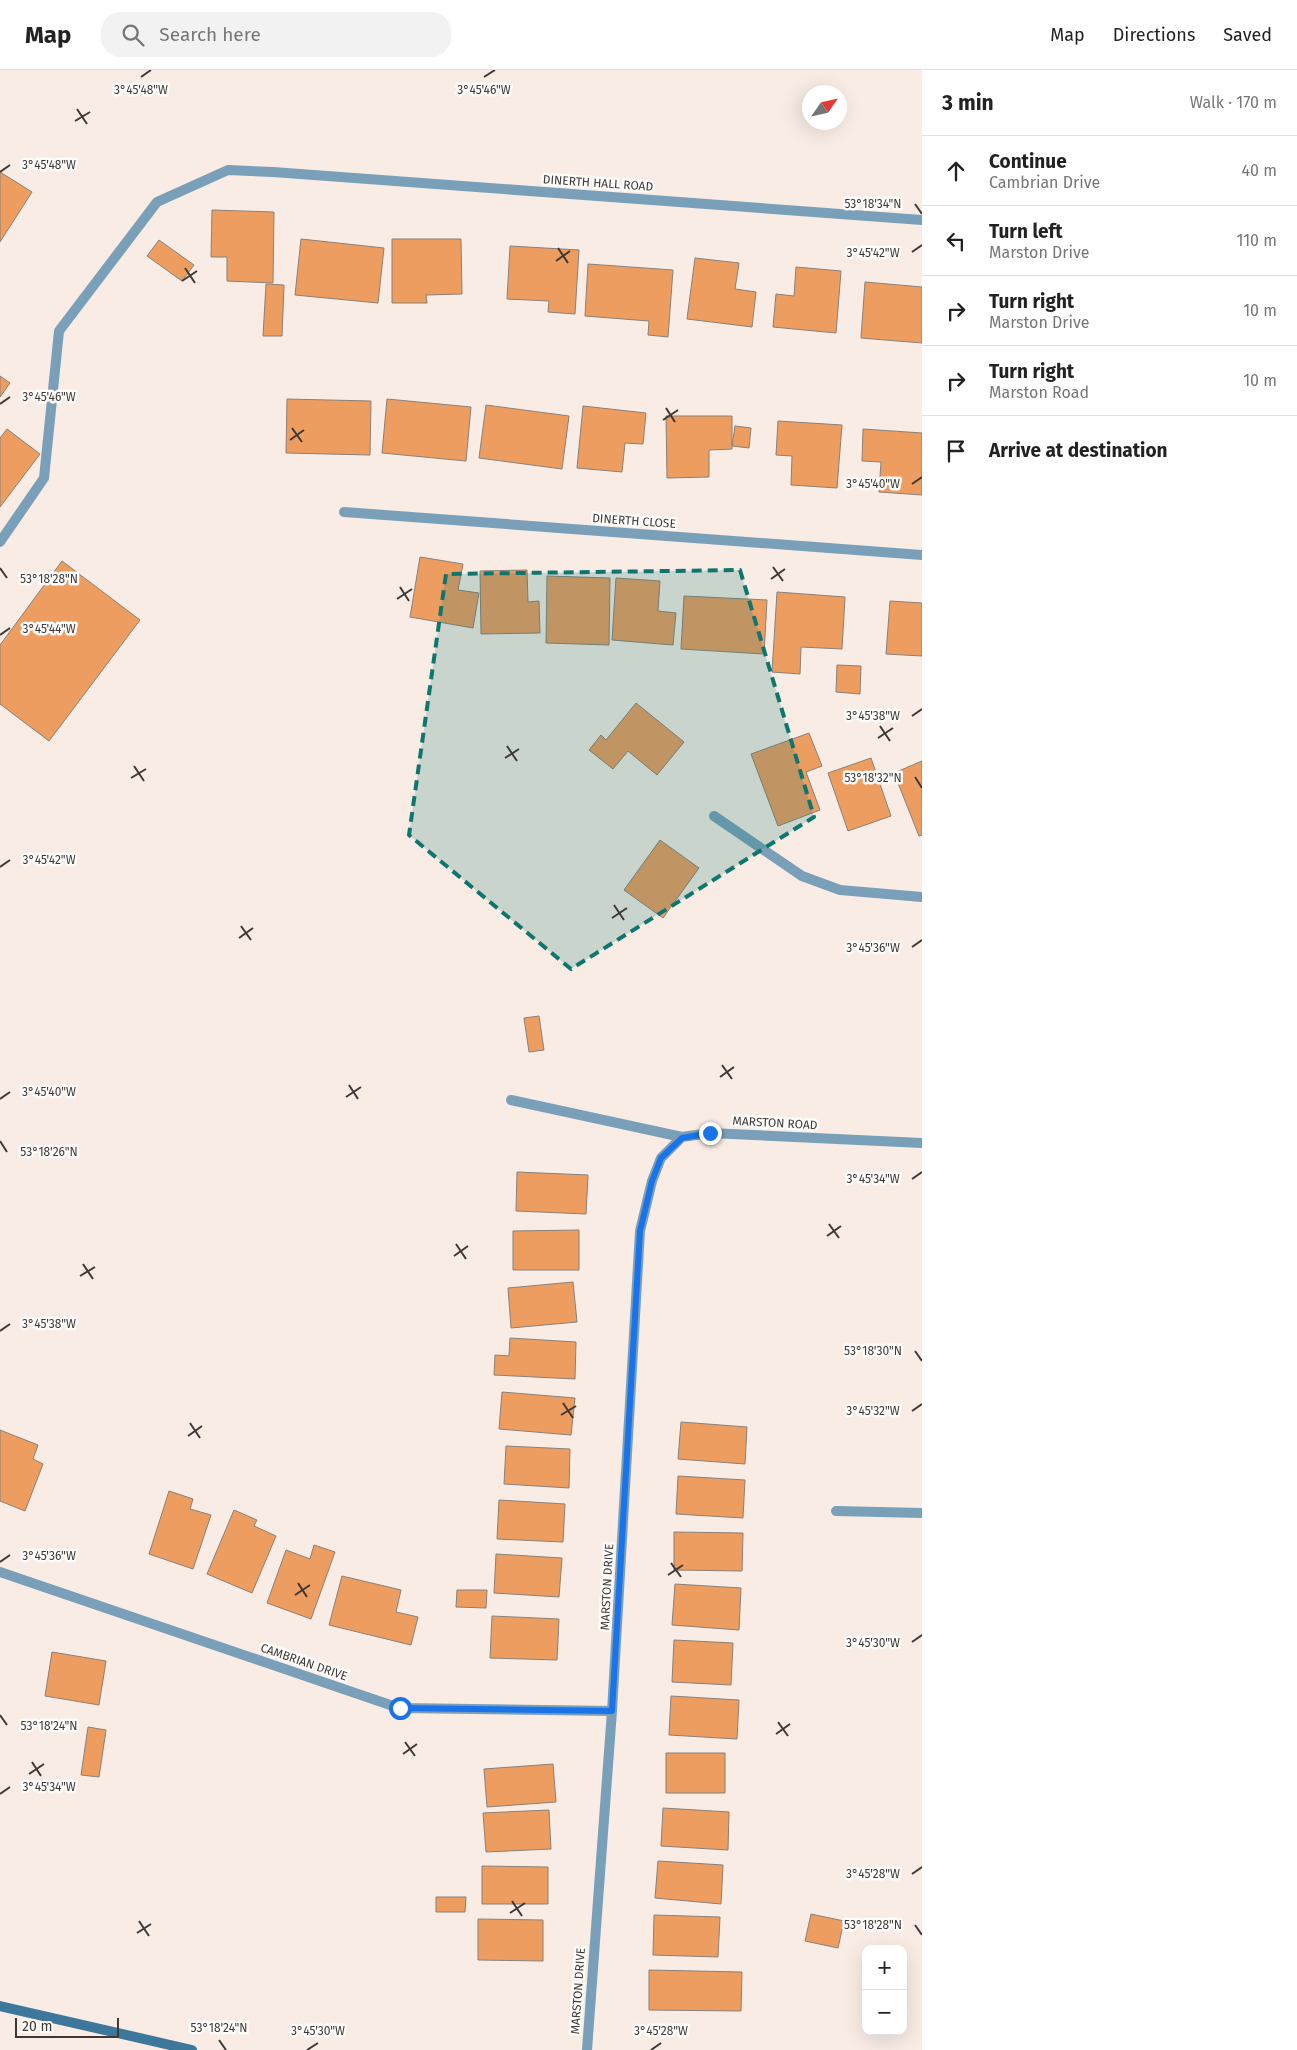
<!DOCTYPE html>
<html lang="en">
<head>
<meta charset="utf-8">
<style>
	:root { --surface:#fff; --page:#f2f2f2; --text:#222; --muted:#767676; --line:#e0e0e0 }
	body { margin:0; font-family:"Fira Sans",sans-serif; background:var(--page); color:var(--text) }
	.controls { position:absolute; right:15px; bottom:15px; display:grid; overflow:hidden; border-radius:10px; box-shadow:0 5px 20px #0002 }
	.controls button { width:45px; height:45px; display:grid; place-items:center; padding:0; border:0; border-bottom:1px solid var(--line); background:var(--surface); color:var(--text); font:25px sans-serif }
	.compass { position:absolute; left:802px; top:15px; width:45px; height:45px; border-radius:50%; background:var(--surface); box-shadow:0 5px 20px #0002; rotate:56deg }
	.scale { position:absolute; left:15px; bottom:12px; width:104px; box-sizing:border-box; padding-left:5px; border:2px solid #3e3936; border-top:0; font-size:14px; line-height:18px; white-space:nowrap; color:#3e3936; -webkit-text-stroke:4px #fefcfa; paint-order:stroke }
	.stop { position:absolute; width:15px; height:15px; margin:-11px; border:4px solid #1a73e8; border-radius:50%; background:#fff }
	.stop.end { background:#1a73e8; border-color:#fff; box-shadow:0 1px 5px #0008 }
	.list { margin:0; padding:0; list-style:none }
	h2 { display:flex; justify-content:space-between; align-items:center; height:65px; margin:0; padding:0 20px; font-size:21px }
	h2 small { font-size:16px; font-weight:400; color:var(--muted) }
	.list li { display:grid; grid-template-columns:32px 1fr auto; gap:15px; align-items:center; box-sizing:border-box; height:70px; padding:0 20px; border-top:1px solid var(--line) }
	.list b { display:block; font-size:19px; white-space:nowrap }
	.list p { margin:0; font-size:16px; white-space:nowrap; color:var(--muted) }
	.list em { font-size:16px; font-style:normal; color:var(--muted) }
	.icon { flex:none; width:28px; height:28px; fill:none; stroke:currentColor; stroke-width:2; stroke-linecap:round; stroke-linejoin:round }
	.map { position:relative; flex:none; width:922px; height:1980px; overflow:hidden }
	header { display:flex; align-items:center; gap:30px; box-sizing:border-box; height:70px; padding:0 25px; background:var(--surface); border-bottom:1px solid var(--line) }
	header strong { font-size:24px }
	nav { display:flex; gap:28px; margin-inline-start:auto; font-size:18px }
	.search { width:350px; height:45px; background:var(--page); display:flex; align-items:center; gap:12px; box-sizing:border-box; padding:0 18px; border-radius:20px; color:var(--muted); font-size:19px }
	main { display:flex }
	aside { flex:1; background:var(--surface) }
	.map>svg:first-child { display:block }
</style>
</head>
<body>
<header>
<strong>Map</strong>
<div class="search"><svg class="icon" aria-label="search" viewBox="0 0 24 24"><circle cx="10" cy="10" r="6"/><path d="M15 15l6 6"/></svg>Search here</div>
<nav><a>Map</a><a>Directions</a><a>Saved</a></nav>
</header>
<main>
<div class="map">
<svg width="922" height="1980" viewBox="0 0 922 1980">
	<rect width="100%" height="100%" fill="#f8ece5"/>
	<path fill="#ee9d61" stroke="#8a8079" d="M0,102L32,122L0,172Z
		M212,140L274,142L273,213L227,211V187H211Z
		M301,169L384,178L378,233L295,225Z
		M392,169H461L462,224L426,225L427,233H392Z
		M159,170L194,195L182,211L147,186Z
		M510,176L579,180L575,244L548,242L549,231L507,229Z
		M695,188L739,193L735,219L756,222L752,257L687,249Z
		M588,194L673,200L668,267L648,265L649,251L585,246Z
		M796,197L841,201L836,263L773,257L776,224L794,226Z
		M865,212L922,217V273L861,268Z
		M266,214L284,215L282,266H263Z
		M0,306L10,313L0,327Z
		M287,329L371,331L370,385L286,383Z
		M387,329L471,337L466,391L382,383Z
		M486,335L569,346L562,399L479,388Z
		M583,336L646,343L643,374L625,373L622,402L577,398Z
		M666,346H732V379L709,380V407L667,408Z
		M778,351L842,355L837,418L791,415L792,386L776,385Z
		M735,356L751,358L749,378L732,376Z
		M7,359L40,384L0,437V368Z
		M863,359L922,363V425L879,422L881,392L862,391Z
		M420,487L463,494L458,520L479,523L473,558L410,547Z
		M62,491L140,550L49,671L0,634V575Z
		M527,500L528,532L539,531L540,563L481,564L480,501Z
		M547,506L610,508L609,575L546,573Z
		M616,508L660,511L658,541L676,543L673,575L612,570Z
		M777,522L845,527L842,579L801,577L800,604L772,602Z
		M684,526L767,530L764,584L681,579Z
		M890,531L922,533V586L886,584Z
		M837,595L861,596L860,624L836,622Z
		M636,633L684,672L657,705L628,681L613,699L589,680L601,665L606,670Z
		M809,663L822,696L806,702L820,740L778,756L751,684Z
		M871,688L891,746L848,761L828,703Z
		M922,691V765L919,766L894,703Z
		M660,770L699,798L663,848L624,820Z
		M539,946L544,980L529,982L524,948Z
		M517,1102L588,1105L586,1144L516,1141Z
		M579,1160V1200H513V1161Z
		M573,1212L577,1252L511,1258L508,1218Z
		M510,1268L576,1272L575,1309L494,1305L495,1285L509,1286Z
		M502,1322L575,1328L571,1365L499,1359Z
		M681,1352L747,1357L745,1394L678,1389Z
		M0,1360L38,1375L33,1389L43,1394L25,1441L0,1431Z
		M506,1376L570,1379L569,1418L504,1414Z
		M678,1406L745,1410L743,1448L676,1444Z
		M169,1421L193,1429L190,1439L211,1445L193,1499L149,1484Z
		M499,1430L565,1434L563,1472L497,1469Z
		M234,1440L257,1450L254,1456L276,1466L252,1523L207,1504Z
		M674,1462L743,1463L742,1501L674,1500Z
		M314,1475L335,1482L311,1549L267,1533L286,1480L310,1489Z
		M496,1484L562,1488L559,1527L494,1523Z
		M342,1506L401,1520L396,1542L418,1547L411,1575L329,1555Z
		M675,1514L741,1518L739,1560L672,1555Z
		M457,1520H487L486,1538L456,1537Z
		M492,1546L559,1549L557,1590L490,1588Z
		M674,1570L733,1573L731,1615L672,1612Z
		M52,1582L106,1591L99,1635L45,1626Z
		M671,1626L739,1630L737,1669L669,1665Z
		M88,1657L106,1660L99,1707L81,1705Z
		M666,1683H725V1723H666Z
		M553,1694L556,1732L487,1737L484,1699Z
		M663,1738L729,1742L728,1780L661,1776Z
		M549,1740L551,1779L486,1782L483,1743Z
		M658,1791L723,1795L721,1834L655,1828Z
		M482,1796L548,1797V1834H482Z
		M436,1827H466L465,1842H436Z
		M811,1844L844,1851L838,1878L805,1871Z
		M654,1845L720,1847L718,1887L653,1885Z
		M478,1849L543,1850V1891L478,1890Z
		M649,1900L742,1902L741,1941L649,1940Z"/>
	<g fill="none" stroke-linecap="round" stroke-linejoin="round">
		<path stroke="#7a9fb8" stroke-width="10" d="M0,472L44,408L59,261L157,132L228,100L273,102"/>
		<path stroke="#7a9fb8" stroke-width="10" d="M273,102L922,150
			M344,442L922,485
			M714,746L802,806L840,820L922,827
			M511,1030L682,1067L710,1063L922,1073
			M836,1441L922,1443
			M0,1502L399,1638L612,1641
			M587,1980L612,1641L640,1161L652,1111L661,1088L682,1067"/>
		<path stroke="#3d779c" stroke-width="10" d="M0,1936L192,1980"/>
	</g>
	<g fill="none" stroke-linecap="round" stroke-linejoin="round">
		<path stroke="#1a73e8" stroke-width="6" d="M400,1638L612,1641L640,1161L652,1111L661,1088L682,1068L710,1063"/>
	</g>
	<path fill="#0f766e" fill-opacity="0.2" stroke="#0f766e" stroke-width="4" stroke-dasharray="10 6" stroke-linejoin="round" d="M740,500L814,747L571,899L409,765L446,504Z"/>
	<path fill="none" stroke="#3e3936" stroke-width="2" d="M141,7L151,0M484,7L495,0M77,39L87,54M75,51L90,42M0,102L10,95M915,134L922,144M558,178L568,193M912,182L922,175M556,191L570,181M185,198L195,213M182,211L197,201M0,334L10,327M666,338L675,352M663,350L678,340M292,358L302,372M290,370L304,360M912,414L922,407M773,497L783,511M0,498L7,508M771,509L785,499M400,517L409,531M397,529L412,519M0,565L10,558M912,646L922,639M880,656L890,671M878,668L893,658M507,676L517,691M505,688L519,679M134,696L144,711M915,707L922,718M131,708L146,699M0,797L10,790M614,835L624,850M612,848L627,838M241,856L251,870M239,868L253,858M912,877L922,870M722,995L732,1009M720,1007L734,997M349,1015L358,1029M346,1027L361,1017M0,1029L10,1022M0,1071L7,1082M912,1109L922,1102M829,1154L839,1168M827,1166L841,1156M456,1174L466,1189M454,1186L468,1176M83,1194L93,1209M80,1206L95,1197M0,1261L10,1254M915,1281L922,1291M563,1333L573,1348M912,1341L922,1334M561,1345L576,1336M190,1353L200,1368M188,1366L202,1356M0,1492L10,1485M671,1493L681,1507M668,1505L683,1495M298,1513L307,1527M295,1525L310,1515M912,1572L922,1565M0,1645L7,1655M778,1652L788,1666M776,1664L790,1654M405,1672L415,1686M403,1684L417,1674M32,1692L41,1706M29,1704L44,1694M0,1724L10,1717M912,1804L922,1797M512,1831L522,1846M510,1843L525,1833M139,1851L149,1866M915,1855L922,1865M137,1863L151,1854M219,1970L226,1980M307,1980L318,1973M651,1980L661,1973"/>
	<g text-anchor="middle" stroke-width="5" stroke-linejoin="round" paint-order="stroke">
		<g font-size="12" fill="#3e3936" stroke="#fefcfa">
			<text transform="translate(598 113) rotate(4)" y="4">DINERTH HALL ROAD</text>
			<text transform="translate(634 451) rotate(4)" y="4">DINERTH CLOSE</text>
			<text transform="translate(775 1053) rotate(3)" y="4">MARSTON ROAD</text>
			<text transform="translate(607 1517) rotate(-87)" y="4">MARSTON DRIVE</text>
			<text transform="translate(304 1592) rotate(19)" y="4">CAMBRIAN DRIVE</text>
			<text transform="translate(578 1921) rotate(-86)" y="4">MARSTON DRIVE</text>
		</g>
	</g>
	<g font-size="12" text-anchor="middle" fill="#3e3936" stroke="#fefcfa" stroke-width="5" stroke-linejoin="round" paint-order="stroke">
		<text x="141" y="24">3°45'48"W</text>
		<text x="484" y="24">3°45'46"W</text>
		<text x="49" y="99">3°45'48"W</text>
		<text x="873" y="138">53°18'34"N</text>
		<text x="873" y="187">3°45'42"W</text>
		<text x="49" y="331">3°45'46"W</text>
		<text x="873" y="418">3°45'40"W</text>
		<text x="49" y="513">53°18'28"N</text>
		<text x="49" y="563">3°45'44"W</text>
		<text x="873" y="650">3°45'38"W</text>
		<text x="873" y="712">53°18'32"N</text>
		<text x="49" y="794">3°45'42"W</text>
		<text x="873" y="882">3°45'36"W</text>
		<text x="49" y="1026">3°45'40"W</text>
		<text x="49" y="1086">53°18'26"N</text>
		<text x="873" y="1113">3°45'34"W</text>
		<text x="49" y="1258">3°45'38"W</text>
		<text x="873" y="1285">53°18'30"N</text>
		<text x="873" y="1345">3°45'32"W</text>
		<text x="49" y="1490">3°45'36"W</text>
		<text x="873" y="1577">3°45'30"W</text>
		<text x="49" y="1660">53°18'24"N</text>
		<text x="49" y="1721">3°45'34"W</text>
		<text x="873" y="1808">3°45'28"W</text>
		<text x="873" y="1859">53°18'28"N</text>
		<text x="219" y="1962">53°18'24"N</text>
		<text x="318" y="1965">3°45'30"W</text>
		<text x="661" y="1965">3°45'28"W</text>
	</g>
</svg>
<div class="controls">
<button>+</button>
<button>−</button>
</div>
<svg class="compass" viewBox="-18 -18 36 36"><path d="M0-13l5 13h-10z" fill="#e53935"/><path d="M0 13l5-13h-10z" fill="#767676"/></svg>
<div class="scale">20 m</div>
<div class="stop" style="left:400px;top:1638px"></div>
<div class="stop end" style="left:710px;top:1063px"></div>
</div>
<aside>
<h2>3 min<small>Walk · 170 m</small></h2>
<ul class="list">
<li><svg class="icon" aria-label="ahead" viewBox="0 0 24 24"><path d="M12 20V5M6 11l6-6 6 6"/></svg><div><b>Continue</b><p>Cambrian Drive</p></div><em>40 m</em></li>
<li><svg class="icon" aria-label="left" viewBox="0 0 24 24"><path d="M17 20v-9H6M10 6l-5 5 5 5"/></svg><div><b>Turn left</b><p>Marston Drive</p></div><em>110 m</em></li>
<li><svg class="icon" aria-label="right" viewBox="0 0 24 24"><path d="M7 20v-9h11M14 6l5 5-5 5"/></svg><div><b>Turn right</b><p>Marston Drive</p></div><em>10 m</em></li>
<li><svg class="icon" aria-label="right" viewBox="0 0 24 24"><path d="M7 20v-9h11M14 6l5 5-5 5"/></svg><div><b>Turn right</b><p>Marston Road</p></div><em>10 m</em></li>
<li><svg class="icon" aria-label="arrive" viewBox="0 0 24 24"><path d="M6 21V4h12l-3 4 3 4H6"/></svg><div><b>Arrive at destination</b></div></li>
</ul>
</aside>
</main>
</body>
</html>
